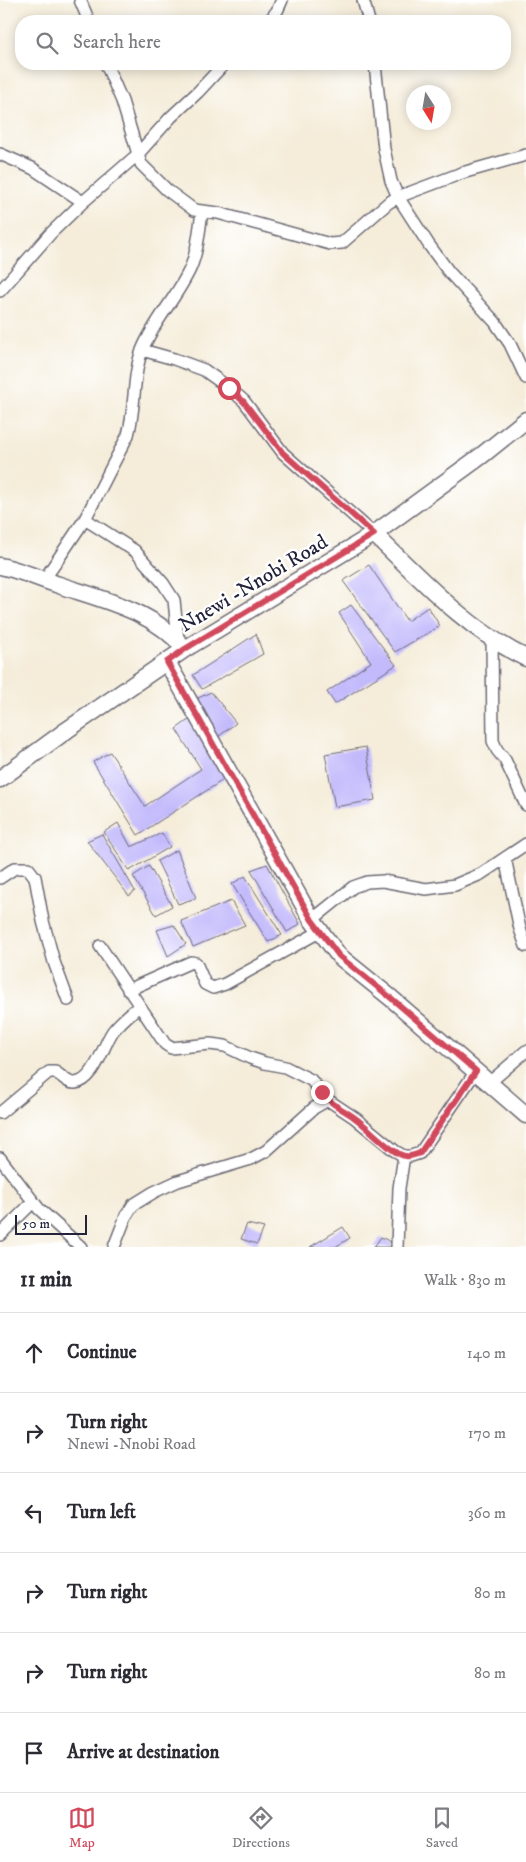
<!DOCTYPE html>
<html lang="en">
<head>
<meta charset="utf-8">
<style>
	:root { --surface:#fff; --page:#f2f2f3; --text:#2b2b33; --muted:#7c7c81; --line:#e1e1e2; --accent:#d1495b }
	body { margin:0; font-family:"IM FELL DW Pica",serif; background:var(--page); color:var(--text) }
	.compass { position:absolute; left:406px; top:85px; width:45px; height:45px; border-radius:50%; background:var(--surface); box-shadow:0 2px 12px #0003; rotate:169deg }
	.scale { position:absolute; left:15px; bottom:12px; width:72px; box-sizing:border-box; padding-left:5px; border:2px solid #22223b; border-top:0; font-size:14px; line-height:18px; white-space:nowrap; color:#22223b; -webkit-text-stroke:4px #fff; paint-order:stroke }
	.stop { position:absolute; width:15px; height:15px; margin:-11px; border:4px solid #d1495b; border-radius:50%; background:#fff }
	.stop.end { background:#d1495b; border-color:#fff; box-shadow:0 1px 5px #0008 }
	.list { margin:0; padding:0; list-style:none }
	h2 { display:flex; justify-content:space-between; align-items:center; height:65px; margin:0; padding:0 20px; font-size:21px }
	h2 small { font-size:16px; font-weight:400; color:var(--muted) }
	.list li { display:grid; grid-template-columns:32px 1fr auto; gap:15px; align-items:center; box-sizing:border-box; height:80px; padding:0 20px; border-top:1px solid var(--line) }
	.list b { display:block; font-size:19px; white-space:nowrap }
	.list p { margin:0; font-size:16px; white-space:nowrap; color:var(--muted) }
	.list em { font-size:16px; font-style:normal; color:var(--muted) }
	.icon { flex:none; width:28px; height:28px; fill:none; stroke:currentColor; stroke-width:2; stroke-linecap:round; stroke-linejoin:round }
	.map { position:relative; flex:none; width:526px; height:1247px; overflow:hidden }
	.search { position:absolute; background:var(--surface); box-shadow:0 2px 12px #0003; left:15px; right:15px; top:15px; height:55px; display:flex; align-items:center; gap:12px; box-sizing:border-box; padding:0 18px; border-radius:20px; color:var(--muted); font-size:19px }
	.sheet { height:545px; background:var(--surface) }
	nav { display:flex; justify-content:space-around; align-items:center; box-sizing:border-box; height:70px; border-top:1px solid var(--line); background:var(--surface); font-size:14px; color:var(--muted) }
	nav a { display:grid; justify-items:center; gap:2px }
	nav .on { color:var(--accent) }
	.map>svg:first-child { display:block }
</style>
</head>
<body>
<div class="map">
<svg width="526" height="1247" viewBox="0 0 526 1247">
	<rect width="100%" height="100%" fill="#fff"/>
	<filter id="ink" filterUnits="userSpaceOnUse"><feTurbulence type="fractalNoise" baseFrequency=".02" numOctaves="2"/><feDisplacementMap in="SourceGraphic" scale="10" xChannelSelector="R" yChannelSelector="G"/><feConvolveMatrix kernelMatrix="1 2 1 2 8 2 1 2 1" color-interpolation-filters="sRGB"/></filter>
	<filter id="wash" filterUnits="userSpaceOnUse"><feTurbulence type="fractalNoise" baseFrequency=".0096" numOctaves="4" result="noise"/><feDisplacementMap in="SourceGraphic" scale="20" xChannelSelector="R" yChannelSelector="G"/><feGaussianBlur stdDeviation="1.12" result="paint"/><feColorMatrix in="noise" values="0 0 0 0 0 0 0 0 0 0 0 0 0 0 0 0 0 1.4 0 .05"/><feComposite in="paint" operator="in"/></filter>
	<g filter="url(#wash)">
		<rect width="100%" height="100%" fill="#f5edda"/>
		<g id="blocks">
			<path fill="#c3bafc" d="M369,565L407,621L428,607L440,626L395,652L343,581Z
				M351,605L396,665L335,704L327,692L371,662L339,613Z
				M256,634L263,654L202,689L193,675Z
				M211,692L236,723L218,737L194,700Z
				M190,719L226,778L138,835L93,762L110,752L145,806L201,769L176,729Z
				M366,747L375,800L335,807L325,754Z
				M118,823L131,847L162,833L170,847L129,871L104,832Z
				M102,834L135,891L129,896L87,841Z
				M177,850L196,898L178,904L157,861Z
				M267,864L300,924L287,932L251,870Z
				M149,866L172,906L156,915L133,876Z
				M245,876L282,935L268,942L232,884Z
				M231,901L245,925L193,947L181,921Z
				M174,925L186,944L168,956L157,930Z
				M247,1224L264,1228L257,1244L241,1239Z
				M343,1227L350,1238L335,1247H310Z
				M381,1237L393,1243L391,1247H374Z"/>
		</g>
	</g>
	<g filter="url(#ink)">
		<use href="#blocks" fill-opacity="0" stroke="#6c6973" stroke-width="1"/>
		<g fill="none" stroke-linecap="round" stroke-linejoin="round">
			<g stroke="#6c6973" stroke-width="14">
				<path id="street" d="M80,0L89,21
					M363,0L369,21
					M269,21L277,11L282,0
					M106,64L122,101L141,164L167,190L194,210L218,213L330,244L342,243L388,203L398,197L462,173L526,155
					M375,64L384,149L391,181L398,197L429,245L449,272L495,322L510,344L526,378
					M0,154L32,168L83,202
					M0,291L51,233L83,202L137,155L171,117L198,92L224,64
					M142,350L174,359L204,370L229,388L244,401L283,453L374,534
					M85,519L135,551L163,583L174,600L178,640
					M44,580L85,519L128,435C136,407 132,375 143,348C155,320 177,297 190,269C198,251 199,231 202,212
					M492,638L493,741L497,750L505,760L526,805
					M505,858L520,929L526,946
					M0,878L15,868H28L35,877L43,921L54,962L68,1000
					M312,920L353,887L367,882L383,881L426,889L455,885L481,874L526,844
					M100,946L165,1044L171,1048L210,1044L225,1046L250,1058L265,1063L285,1067L311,1080L328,1100L355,1118L395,1151L404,1156H411L420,1153L476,1071
					M128,990L191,962L196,963L205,984L213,988L225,984L321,931
					M489,1083L526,1051
					M0,1113L49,1072H55C61,1075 68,1084 75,1083C95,1081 103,1045 113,1031C121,1021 130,1014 139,1006
					M0,1158L39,1209L81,1247
					M0,1235L33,1202
					M114,1247L126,1216L133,1205L154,1192L178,1181L251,1159L266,1151L314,1108L328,1100
					M397,1247L399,1188L404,1156"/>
			</g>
			<g stroke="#6c6973" stroke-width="19">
				<path id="secondary" d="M374,534C421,579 466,629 526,658
					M0,566C20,570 40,579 59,585C104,600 154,611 185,649
					M167,662L312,920L339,956L391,998L526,1115
					M0,779L67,730L185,649L374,534L481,456L526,420"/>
			</g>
			<use href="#street" stroke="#fff" stroke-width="11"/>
			<use href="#secondary" stroke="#fff" stroke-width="16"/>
		</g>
	</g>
	<g fill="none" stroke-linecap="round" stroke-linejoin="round" filter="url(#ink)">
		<path stroke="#d1495b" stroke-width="6" d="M229,388L244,402L283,453L374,534L185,649L167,662L312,920L339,956L391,998L476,1071L420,1153C415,1155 410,1157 405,1156C392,1154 368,1127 355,1118C343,1109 331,1105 322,1092"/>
	</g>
	<g text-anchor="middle" stroke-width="5" stroke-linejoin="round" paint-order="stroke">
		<g font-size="21" fill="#22223b" stroke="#fff">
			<text transform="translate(253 583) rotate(-31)" y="7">Nnewi -Nnobi Road</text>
		</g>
	</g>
</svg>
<svg class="compass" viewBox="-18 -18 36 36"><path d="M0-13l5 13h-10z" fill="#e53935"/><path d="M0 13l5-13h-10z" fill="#7c7c81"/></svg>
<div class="scale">50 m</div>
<div class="stop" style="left:229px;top:388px"></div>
<div class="stop end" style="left:322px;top:1092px"></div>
<div class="search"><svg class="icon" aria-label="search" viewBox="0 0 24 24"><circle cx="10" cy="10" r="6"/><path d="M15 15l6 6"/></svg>Search here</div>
</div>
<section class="sheet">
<h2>11 min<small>Walk · 830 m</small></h2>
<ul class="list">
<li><svg class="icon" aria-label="ahead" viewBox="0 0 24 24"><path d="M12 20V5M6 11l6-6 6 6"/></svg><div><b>Continue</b></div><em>140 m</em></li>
<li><svg class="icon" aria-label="right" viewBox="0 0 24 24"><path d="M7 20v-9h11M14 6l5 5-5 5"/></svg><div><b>Turn right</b><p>Nnewi -Nnobi Road</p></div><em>170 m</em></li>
<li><svg class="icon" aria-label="left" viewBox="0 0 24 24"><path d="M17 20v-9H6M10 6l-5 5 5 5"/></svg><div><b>Turn left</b></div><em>360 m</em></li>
<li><svg class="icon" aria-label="right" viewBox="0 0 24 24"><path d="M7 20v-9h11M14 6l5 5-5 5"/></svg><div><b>Turn right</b></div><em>80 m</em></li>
<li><svg class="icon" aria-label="right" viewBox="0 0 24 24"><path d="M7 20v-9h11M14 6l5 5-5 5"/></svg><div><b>Turn right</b></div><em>80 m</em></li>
<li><svg class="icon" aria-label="arrive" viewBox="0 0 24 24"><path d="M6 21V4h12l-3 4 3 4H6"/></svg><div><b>Arrive at destination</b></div></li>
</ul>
</section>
<nav>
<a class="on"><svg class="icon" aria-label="map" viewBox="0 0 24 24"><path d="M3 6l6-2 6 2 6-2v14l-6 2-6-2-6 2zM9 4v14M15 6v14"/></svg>Map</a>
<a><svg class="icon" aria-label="directions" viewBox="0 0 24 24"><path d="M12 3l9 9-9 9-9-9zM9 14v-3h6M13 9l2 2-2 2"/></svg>Directions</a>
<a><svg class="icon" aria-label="saved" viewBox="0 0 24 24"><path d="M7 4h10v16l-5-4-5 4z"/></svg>Saved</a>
</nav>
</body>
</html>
